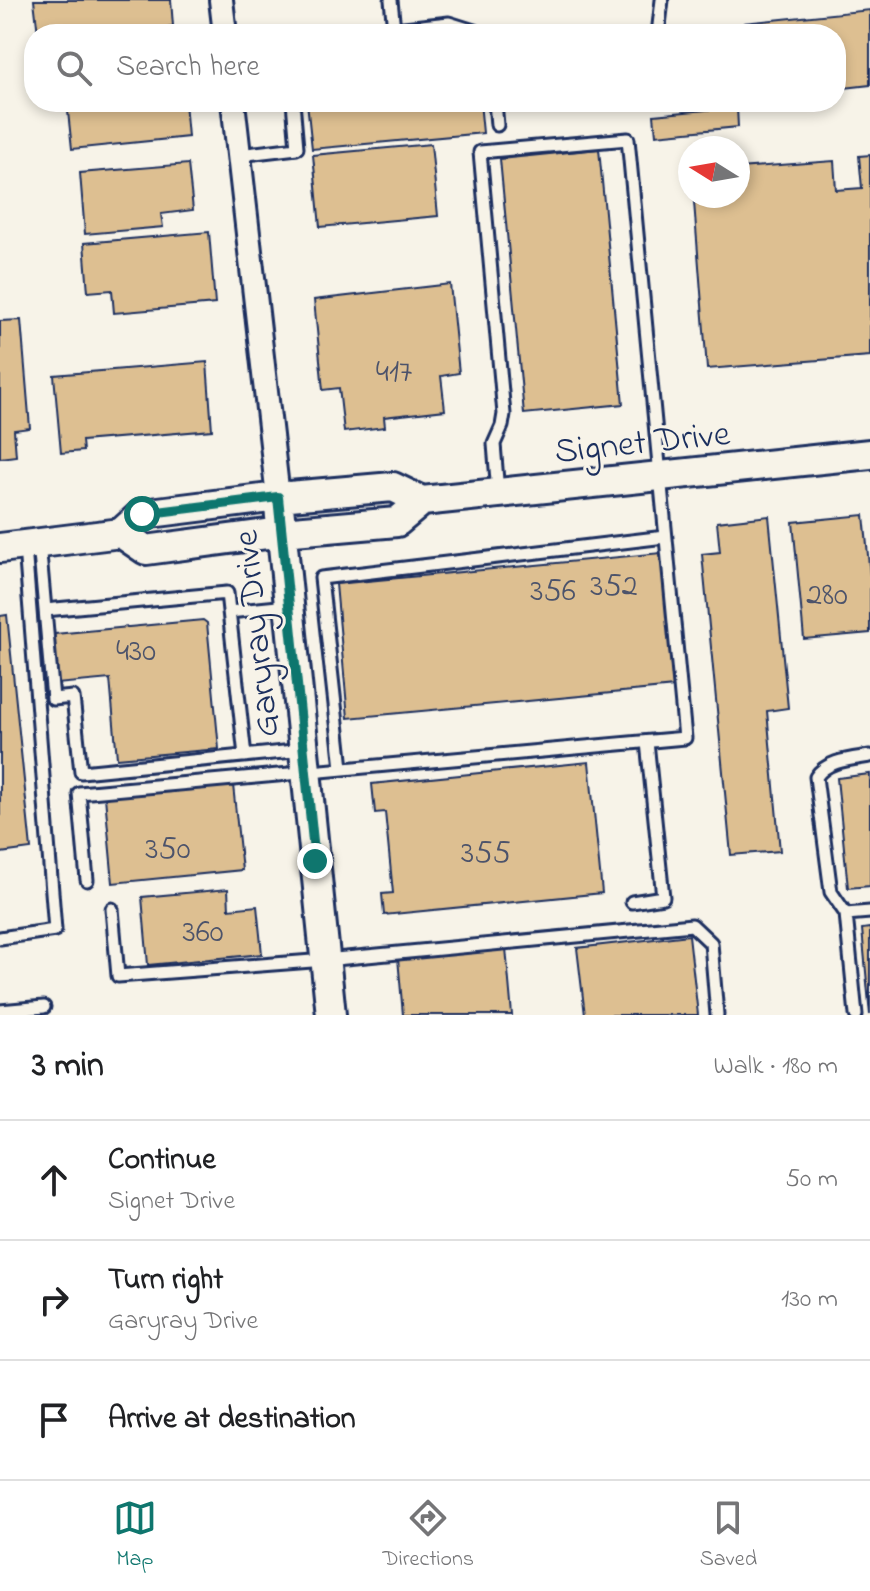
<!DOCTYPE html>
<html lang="en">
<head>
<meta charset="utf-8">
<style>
	:root { --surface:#fff; --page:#f2f2f2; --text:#202124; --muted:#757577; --line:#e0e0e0; --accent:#0f766e }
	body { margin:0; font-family:"Indie Flower",sans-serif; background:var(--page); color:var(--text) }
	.compass { position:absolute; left:678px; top:136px; width:72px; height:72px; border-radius:50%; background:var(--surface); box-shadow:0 4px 12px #0003; rotate:281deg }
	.stop { position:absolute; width:24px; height:24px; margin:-18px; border:6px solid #0f766e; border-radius:50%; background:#fff }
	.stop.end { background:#0f766e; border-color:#fff; box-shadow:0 2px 8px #0008 }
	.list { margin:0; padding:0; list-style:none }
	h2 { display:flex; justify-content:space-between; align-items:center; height:104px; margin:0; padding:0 32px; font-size:34px }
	h2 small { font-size:26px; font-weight:400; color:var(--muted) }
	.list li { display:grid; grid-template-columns:52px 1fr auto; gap:24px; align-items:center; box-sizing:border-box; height:120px; padding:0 32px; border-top:2px solid var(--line) }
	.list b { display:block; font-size:30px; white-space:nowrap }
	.list p { margin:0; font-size:26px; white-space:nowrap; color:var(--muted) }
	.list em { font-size:26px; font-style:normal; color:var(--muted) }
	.icon { flex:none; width:44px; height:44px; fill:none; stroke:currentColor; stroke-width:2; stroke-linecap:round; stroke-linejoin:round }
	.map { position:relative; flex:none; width:870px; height:1015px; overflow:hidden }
	.search { position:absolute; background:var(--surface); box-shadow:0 4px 12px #0003; left:24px; right:24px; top:24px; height:88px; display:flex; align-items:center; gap:20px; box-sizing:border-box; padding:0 28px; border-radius:32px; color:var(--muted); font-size:30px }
	.sheet { height:464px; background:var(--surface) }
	nav { display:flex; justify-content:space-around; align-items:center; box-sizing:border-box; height:112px; border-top:2px solid var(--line); background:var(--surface); font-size:22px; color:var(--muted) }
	nav a { display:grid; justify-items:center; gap:4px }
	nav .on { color:var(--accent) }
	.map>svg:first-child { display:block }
</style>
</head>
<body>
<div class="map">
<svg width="870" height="1015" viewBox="0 0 870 1015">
	<rect width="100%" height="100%" fill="#f7f3e8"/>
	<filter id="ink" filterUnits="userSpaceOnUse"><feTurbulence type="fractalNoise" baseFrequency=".0125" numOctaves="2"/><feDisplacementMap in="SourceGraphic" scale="16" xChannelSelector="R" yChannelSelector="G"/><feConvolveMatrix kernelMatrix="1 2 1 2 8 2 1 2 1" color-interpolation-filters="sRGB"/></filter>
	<g filter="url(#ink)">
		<path fill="#ddbf91" stroke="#1b2f5e" stroke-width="2" d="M34,0H171L173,26L143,31V34H38Z
			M870,10V85L836,89V34H745L744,23Z
			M67,102H185L188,137L72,149Z
			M307,102H480L483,133L312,149Z
			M737,107L738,127L656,135L654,115Z
			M431,144L438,216L320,227L313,155Z
			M599,149L623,404L524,414L500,159Z
			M870,155V356L707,369L694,202L726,199L725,196H738V168L834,161L836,190L862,188L859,156Z
			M188,164L193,210L161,214L163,227L85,234L80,173Z
			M209,232L215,304L114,313L112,290L88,292L84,243Z
			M450,284L459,373L441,376L445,410L384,417L385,427L344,432L339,388L323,390L314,300Z
			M21,320L30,428L14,430L16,456L0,458V321Z
			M207,362L212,430L82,441L83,451L61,453L54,375Z
			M864,515L870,576V633L804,639L793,522Z
			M769,516L788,708L767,711L780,851L731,855L702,554L720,552L717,522Z
			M661,553L674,687L348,718L336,584Z
			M7,615L31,849L0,853V616Z
			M203,620L207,623L219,749L117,758L110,679L57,684L53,637L55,634Z
			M589,762L602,893L384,915L382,894L393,893L385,812L375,813L372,784Z
			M870,774V886L848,888L837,778Z
			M233,785L242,870L113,883L105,797Z
			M228,889L229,909L257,906L262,954L148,965L142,897Z
			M870,928V1015L862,929Z
			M689,935L698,1015H585L577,948Z
			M506,948L512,1015H403L398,958Z"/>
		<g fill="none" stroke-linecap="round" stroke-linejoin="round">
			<g stroke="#1b2f5e" stroke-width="17">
				<path id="service" d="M391,0L394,29
					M350,34L449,23L484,34
					M658,34L662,0
					M495,102L497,125
					M239,155L297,148L293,102
					M39,543L45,610L227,593L245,756
					M45,610L53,699L73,697L81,772L304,750
					M229,612L288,606
					M342,768L321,578L665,537
					M87,880L79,793L685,738L628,139L480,152L504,414L502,426L494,444L498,493
					M632,902L663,897L647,742
					M112,909L118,976L325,960L692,925L711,943L717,1015
					M846,914L831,892L816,777C827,760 852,759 870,756
					M0,938L55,930L25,547
					M0,1011L44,1007
					M856,1015L846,914L870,912"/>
			</g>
			<g stroke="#1b2f5e" stroke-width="28">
				<path id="minor" d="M221,0L225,34
					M233,102L278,497"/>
			</g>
			<g stroke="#1b2f5e" stroke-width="34">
				<path id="tertiary" d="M278,497L331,1015
					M121,533L146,550L282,532L397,522L422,501
					M0,548L121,533L142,514L278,497L393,487L422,501L870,454"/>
			</g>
			<use href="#service" stroke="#f7f3e8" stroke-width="11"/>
			<use href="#minor" stroke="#f7f3e8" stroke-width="22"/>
			<use href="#tertiary" stroke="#f7f3e8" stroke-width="28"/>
		</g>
	</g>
	<g fill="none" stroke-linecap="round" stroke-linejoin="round" filter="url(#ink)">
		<path stroke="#0f766e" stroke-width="10" d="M142,514L278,497L315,861"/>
	</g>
	<g text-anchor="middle" stroke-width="6" stroke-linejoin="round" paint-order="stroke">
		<g font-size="32" fill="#4c536b">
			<text x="394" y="381">417</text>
			<text x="614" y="595">352</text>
			<text x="553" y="600">356</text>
			<text x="827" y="604">280</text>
			<text x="136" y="660">430</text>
			<text x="168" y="858">350</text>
			<text x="486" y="862">355</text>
			<text x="203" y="941">360</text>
		</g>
		<g font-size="36" fill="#1b2f5e" stroke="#f7f3e8">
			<text transform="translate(642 440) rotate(-6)" y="13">Signet Drive</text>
			<text transform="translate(254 634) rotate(-96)" y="13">Garyray Drive</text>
		</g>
	</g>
</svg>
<svg class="compass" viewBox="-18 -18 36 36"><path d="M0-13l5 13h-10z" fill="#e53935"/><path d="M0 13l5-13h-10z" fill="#757577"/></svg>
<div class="stop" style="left:142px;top:514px"></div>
<div class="stop end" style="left:315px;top:861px"></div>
<div class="search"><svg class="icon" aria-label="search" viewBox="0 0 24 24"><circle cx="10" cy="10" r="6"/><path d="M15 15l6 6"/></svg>Search here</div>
</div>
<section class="sheet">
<h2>3 min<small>Walk · 180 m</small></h2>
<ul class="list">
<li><svg class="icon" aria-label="ahead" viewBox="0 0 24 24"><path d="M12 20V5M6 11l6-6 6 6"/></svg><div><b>Continue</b><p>Signet Drive</p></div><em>50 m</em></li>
<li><svg class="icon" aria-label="right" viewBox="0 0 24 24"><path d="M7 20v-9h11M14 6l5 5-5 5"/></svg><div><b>Turn right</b><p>Garyray Drive</p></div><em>130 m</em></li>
<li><svg class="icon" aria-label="arrive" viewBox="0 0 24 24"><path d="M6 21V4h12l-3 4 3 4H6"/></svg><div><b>Arrive at destination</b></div></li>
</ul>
</section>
<nav>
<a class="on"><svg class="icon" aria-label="map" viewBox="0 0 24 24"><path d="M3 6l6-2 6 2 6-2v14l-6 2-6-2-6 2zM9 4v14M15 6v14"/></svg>Map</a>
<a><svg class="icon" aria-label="directions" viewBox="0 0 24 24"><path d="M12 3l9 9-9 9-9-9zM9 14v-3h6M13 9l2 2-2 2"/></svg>Directions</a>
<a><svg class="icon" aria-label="saved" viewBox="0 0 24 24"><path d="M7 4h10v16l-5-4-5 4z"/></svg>Saved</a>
</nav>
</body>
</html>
